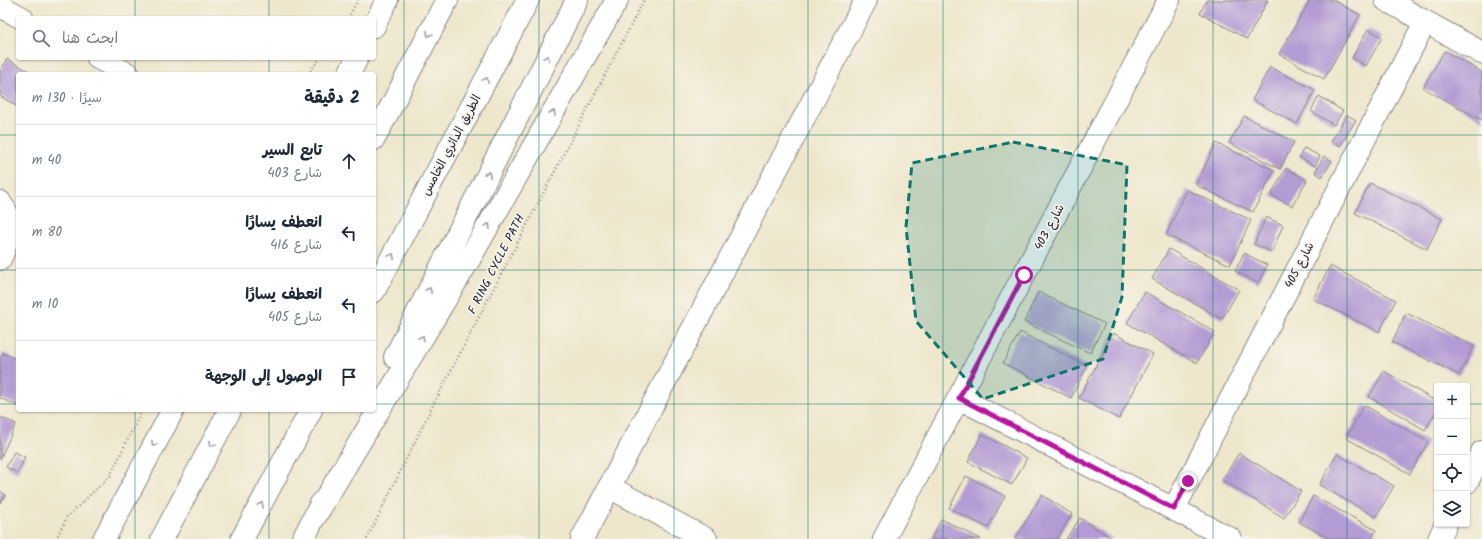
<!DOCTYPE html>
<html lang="ar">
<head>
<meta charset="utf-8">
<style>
	:root { --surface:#fff; --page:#f6f6f7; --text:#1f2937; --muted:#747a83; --line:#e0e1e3 }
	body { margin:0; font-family:Kalam,"Playpen Sans Arabic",sans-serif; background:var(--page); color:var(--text); direction:rtl }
	.controls { position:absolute; right:12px; bottom:12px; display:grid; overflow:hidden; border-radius:4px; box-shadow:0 1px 3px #0004 }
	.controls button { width:36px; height:36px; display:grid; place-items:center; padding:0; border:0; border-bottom:1px solid var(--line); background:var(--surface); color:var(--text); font:20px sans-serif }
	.stop { position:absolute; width:12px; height:12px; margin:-9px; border:3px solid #b5179e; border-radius:50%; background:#fff }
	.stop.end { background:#b5179e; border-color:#fff; box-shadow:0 1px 4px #0008 }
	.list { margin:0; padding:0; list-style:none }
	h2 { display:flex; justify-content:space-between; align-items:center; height:52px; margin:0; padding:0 16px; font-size:17px }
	h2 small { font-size:13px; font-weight:400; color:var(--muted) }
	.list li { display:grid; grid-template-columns:26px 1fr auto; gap:12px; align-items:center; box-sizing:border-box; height:72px; padding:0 16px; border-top:1px solid var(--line) }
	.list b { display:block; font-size:15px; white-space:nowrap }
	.list p { margin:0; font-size:13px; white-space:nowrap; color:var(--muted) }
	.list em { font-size:13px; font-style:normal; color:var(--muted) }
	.icon { flex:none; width:22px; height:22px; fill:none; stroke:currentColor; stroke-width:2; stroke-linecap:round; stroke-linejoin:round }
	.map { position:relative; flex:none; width:1482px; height:539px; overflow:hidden; direction:ltr }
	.search { position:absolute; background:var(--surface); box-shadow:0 1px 3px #0004; left:16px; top:16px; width:360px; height:44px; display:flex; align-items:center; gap:10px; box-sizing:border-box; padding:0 14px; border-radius:4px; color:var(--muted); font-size:15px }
	.panel { position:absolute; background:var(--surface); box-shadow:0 1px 3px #0004; left:16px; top:72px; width:360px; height:340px; border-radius:4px; direction:rtl }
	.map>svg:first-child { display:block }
</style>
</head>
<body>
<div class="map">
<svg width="1482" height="539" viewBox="0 0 1482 539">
	<rect width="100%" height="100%" fill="#f7f3e8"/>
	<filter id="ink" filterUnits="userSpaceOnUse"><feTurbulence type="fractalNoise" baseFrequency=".025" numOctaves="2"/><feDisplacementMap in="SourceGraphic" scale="8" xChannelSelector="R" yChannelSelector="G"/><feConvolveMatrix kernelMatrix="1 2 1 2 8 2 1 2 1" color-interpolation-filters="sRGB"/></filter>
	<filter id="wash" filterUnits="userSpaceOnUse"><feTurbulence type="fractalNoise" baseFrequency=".012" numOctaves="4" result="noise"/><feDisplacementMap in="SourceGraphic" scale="16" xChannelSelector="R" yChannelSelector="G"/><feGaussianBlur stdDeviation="0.9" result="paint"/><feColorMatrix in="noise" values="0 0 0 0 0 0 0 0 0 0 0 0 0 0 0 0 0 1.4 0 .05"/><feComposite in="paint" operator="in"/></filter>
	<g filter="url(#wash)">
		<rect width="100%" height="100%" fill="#eee7cc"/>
		<g id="blocks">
			<path fill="#b39bd4" d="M1207,0H1268L1247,39L1200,13Z
				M1310,0H1333L1360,15L1324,79L1279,54Z
				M1368,29L1382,37L1366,66L1352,58Z
				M1444,51L1482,72V120L1423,88Z
				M7,59L34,74H18V107L0,96V71Z
				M1270,67L1315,90L1297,124L1252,100Z
				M1319,96L1343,111L1334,125L1311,111Z
				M1347,115L1356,120L1340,146L1331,141Z
				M1244,116L1294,142L1280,169L1229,143Z
				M1216,143L1274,170L1253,212L1196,185Z
				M1304,148L1320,156L1315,166L1299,157Z
				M1324,156L1332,161L1322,177L1315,172Z
				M1286,168L1307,180L1292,206L1271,195Z
				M1370,183L1442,219L1427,249L1355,213Z
				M1187,190L1251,220L1230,265L1166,235Z
				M1266,217L1283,225L1272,252L1254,244Z
				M1169,249L1239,290L1222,319L1152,279Z
				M1244,253L1267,265L1258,283L1235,271Z
				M1330,266L1396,300L1379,332L1313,299Z
				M1038,292L1105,324L1090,353L1024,322Z
				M1145,292L1215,332L1197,363L1127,323Z
				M1406,313L1474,346L1459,375L1392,342Z
				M1020,332L1087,366L1071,398L1003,363Z
				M1113,333L1153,354L1119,419L1079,398Z
				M3,353L18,360V406L0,398V359Z
				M1384,371L1437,402V410L1425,430L1369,397Z
				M1364,405L1428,442L1410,474L1346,438Z
				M0,417L16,424L0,459Z
				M982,434L1027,458L1012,485L968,462Z
				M14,452L25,457L17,473L6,467Z
				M1239,453L1301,491L1284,518L1222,480Z
				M1337,454L1394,486L1376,517L1319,485Z
				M966,476L1005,496L988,528L949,508Z
				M0,491L6,495L0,503Z
				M1042,495L1072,514L1057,539H1015Z
				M1313,496L1376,530L1371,539H1330L1299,522Z
				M1080,518L1113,539H1066Z
				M941,519L981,539H931Z"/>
		</g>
	</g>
	<g filter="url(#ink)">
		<use href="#blocks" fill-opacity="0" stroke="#888484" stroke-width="1"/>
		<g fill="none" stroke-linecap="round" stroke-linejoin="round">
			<g stroke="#888484" stroke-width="24">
				<path id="minor" d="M1386,0L1482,53
					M0,6L22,18
					M98,58L128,74
					M0,202C2,206 6,210 7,214C10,228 7,246 0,259
					M959,398L1231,539
					M1467,482L1482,452
					M609,487L706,539
					M1174,509L1425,22
					M582,539L866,0
					M884,539L1169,0
					M1439,539L1446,524"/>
			</g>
			<g stroke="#888484" stroke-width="24">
				<path id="highway" d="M374,26L387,0
					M349,74L357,58
					M374,139L447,0
					M374,291L528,0
					M395,357L577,0
					M316,515L470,258L617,0
					M104,539L173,410
					M162,539L230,410
					M242,539L311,410
					M303,539L322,502"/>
			</g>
			<path stroke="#888484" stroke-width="2.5" stroke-dasharray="1 3" stroke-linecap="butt" d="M348,18L358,0
				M308,74L320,58
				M56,539L67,517L110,476L142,410
				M367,539L429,413L644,0"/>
			<use href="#minor" stroke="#fff" stroke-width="22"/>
			<use href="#highway" stroke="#fff" stroke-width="22"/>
		</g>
		<defs><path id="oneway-chevron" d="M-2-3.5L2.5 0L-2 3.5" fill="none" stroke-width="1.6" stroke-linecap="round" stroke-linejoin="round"/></defs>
		<g stroke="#9c9ca7">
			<use href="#oneway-chevron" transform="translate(429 34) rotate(118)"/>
			<use href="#oneway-chevron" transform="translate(547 58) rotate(-63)"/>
			<use href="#oneway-chevron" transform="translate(486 80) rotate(-62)"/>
			<use href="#oneway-chevron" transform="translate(553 113) rotate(-60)"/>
			<use href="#oneway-chevron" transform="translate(488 174) rotate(-63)"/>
			<use href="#oneway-chevron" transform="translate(488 226) rotate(-60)"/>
			<use href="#oneway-chevron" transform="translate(392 256) rotate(-62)"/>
			<use href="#oneway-chevron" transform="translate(429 290) rotate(-63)"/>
			<use href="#oneway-chevron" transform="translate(422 338) rotate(-59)"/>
			<use href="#oneway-chevron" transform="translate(154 444) rotate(118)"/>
			<use href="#oneway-chevron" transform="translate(212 444) rotate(118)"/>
			<use href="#oneway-chevron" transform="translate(261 505) rotate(-62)"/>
		</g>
	</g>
	<g fill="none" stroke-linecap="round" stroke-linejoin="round" filter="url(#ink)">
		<path stroke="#b5179e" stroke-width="5" d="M1024,275L959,398L1174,509L1188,481"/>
	</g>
	<path fill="#0f766e" fill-opacity="0.2" stroke="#0f766e" stroke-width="3" stroke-dasharray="8 5" stroke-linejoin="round" d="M1013,142L1127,165L1122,297L1103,359L983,399L916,321L906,227L912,163Z"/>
	<path fill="none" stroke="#0f766e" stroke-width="1" stroke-opacity="0.55" d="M135,0V18M269,0V18M404,0V539M539,0V539M674,0V539M808,0V539M943,0V539M1078,0V539M1213,0V539M1347,0V539M135,58V74M269,58V74M0,135H18M374,135H1482M0,270H18M374,270H1482M0,404H18M374,404H1437M1467,404H1482M135,410V539M269,410V539"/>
	<g text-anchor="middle" stroke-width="3.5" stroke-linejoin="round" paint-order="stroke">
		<g font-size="12" fill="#22223b" stroke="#f7f3e8">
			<text transform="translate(451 145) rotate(-62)" y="4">الطريق الدائري الخامس</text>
			<text transform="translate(1049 227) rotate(-62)" y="4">شارع 403</text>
			<text transform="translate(496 264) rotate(-63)" y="4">F RING CYCLE PATH</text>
			<text transform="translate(1299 265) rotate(-63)" y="4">شارع 405</text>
		</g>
	</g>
</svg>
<div class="controls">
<button>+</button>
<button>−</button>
<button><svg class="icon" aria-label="locate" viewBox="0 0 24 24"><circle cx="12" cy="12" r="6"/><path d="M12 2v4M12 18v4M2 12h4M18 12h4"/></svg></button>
<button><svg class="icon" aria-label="layers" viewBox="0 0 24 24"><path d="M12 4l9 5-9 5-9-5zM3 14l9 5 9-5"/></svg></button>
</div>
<div class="stop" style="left:1024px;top:275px"></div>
<div class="stop end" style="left:1188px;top:481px"></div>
<div class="search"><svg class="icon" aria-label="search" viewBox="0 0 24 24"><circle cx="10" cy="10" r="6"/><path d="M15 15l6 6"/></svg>ابحث هنا</div>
<section class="panel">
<h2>2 دقيقة<small>سيرًا · 130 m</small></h2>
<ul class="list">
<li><svg class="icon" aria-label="ahead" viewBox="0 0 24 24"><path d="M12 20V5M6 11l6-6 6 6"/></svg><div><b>تابع السير</b><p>شارع 403</p></div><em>40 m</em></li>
<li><svg class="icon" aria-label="left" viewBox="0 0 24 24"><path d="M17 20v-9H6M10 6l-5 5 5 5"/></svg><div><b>انعطف يسارًا</b><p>شارع 416</p></div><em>80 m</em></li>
<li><svg class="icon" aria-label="left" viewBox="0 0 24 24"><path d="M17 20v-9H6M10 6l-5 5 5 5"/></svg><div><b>انعطف يسارًا</b><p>شارع 405</p></div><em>10 m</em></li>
<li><svg class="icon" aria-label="arrive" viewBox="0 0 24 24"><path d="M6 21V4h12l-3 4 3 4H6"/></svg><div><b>الوصول إلى الوجهة</b></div></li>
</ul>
</section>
</div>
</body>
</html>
